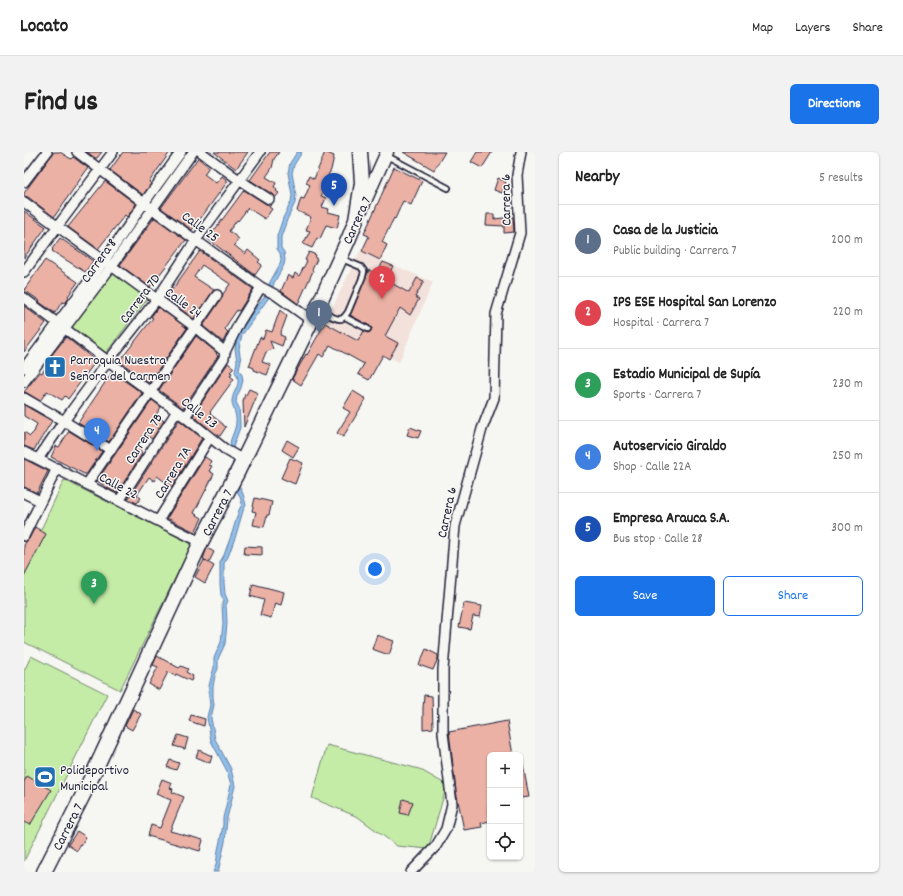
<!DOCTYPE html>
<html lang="en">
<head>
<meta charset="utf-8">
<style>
	:root { --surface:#fff; --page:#f2f2f2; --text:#222; --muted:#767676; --line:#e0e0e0; --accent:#1a73e8 }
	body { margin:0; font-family:Dekko,sans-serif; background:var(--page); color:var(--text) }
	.controls { position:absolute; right:12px; bottom:12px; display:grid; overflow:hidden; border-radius:6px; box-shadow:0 1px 3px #0004 }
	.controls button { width:36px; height:36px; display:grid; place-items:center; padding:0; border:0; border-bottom:1px solid var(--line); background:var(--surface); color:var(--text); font:20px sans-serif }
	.you { position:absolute; left:351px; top:417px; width:14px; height:14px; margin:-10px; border:3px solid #fff; border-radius:50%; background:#1a73e8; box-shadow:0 0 0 6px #1a73e833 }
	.badge { display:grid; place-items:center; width:26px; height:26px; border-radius:50%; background:var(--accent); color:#fff; font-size:13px; font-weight:700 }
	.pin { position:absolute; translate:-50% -33px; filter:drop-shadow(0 1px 2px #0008) }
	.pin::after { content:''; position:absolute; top:21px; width:14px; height:12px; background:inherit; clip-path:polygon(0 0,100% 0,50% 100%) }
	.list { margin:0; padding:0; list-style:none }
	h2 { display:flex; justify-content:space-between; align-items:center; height:52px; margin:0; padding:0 16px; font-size:17px }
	h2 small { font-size:13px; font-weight:400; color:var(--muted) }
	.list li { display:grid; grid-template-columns:26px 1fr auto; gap:12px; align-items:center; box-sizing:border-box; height:72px; padding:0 16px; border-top:1px solid var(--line) }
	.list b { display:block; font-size:15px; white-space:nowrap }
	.list p { margin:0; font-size:13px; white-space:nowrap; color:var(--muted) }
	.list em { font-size:13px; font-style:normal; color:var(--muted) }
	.actions { display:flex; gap:8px; padding:12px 16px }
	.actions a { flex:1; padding:9px 0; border:1px solid var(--accent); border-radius:6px; text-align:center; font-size:14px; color:var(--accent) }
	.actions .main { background:var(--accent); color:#fff }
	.icon { flex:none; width:22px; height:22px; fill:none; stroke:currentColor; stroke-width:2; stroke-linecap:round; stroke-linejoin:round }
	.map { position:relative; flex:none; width:511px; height:720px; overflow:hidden; border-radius:6px }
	header { display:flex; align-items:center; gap:24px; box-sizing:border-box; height:56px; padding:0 20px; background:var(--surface); border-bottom:1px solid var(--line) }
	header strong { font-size:19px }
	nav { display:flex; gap:22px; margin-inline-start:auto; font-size:14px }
	.intro { display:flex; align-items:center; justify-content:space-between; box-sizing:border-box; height:96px; padding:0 24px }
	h1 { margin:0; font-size:28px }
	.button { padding:10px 18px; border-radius:6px; background:var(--accent); color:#fff; font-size:14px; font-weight:700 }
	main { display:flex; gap:24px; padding:0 24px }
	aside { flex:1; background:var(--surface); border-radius:6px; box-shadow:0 1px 3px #0004 }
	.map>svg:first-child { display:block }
</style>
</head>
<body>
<header>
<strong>Locato</strong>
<nav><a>Map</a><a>Layers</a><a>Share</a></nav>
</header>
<div class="intro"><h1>Find us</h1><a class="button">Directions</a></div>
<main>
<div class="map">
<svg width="511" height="720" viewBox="0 0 511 720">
	<rect width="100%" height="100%" fill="#f6f6f2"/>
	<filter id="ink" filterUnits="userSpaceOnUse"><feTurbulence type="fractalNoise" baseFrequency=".025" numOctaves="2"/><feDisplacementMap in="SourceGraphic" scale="8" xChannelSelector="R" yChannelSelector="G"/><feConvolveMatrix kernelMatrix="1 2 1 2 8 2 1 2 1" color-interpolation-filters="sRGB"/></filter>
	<g filter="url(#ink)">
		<path fill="#f3e1db" d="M336,99L409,130L375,210L301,171Z"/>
		<path fill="#c5eca6" stroke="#748770" d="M88,121L124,146L81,202L46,174Z
			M40,328L168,392L96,538L0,490V414Z
			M7,504L83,542L0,709V519Z
			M303,593L395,617L423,633L404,697L373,694L334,665L288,646Z"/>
		<path fill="#90bfeb" stroke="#6480a5" d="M273,0H278L270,13L268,21L272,43L271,51L263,68L257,85V96L260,100L261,108L260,113L250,131L246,144L218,183L216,192L215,197L217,209L215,218L218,223L219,228L217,236L213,244L212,250L215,256L216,270V276L214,281L209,295L213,305L211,324L219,342L222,353L219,359L212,383L204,405L200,411V431L201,442L204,449L202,453L203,471L201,492L194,507V517L191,523L189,535V545L190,553L187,566L191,587L207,617L211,634L203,666L201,690L194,720H189L192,713L194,698L196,689L199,673V666L207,633L203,619L187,589L183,565L186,553L185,545V534L188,522L190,516V506L197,490L199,471L198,453L200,449L197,443L196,432V410L200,403L208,381L215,358L218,352C217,348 216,344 214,341C212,335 208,329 207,323C207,317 210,311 209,305C209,301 205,297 206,293C206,286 212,278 212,270C213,262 208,256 208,249C209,237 219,232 211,220L213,209L211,197L212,191L214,181L242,142L246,130L256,112L257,107L256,101L253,97V84L259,66L267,50L268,43L264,21L266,11Z"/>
		<path fill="#ebb1a5" stroke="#22223b" d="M30,0H36L47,7L49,5L64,16L30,65L4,45L0,44V41Z
			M63,0H78L73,6H71Z
			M99,0H146L125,30L127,32L119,43L86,18Z
			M190,0H224L212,17Z
			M246,0H255L250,7L248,16L242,25L252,31L250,35L253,37L252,39L255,41L251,46L248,42L226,28Z
			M301,0L310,4L307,18L300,31L303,33L297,44L302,46L298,55L305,57L304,60L316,63L313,76L302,73L296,87L293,86L288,96L279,92L286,79L282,78L287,65L273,59L277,46L280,47L286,33L282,31L285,24L290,27Z
			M379,0H421L410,18Z
			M453,0H468L458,16L447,10Z
			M174,6L185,15L180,22L192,31L198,24L204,29L168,78L137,56Z
			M370,15L398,29L387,53L379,49L371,67L370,66L358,90L363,93L356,108L338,99L345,84L340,82Z
			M474,26L482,30L478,41L470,38Z
			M81,29L112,52L103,65L101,63L74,97L44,75Z
			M220,38L242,52L247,53L245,55L248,57L241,67L224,56L214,69L213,68L205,79L215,87L210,93L221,102L224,98L236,108L234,110L238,113L231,123L184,87Z
			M0,59L22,75L0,106Z
			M463,62H470V67L489,65L490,80L480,81V74L462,73Z
			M130,66H131L162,88L126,135L96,113Z
			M36,86L69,109L61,120L28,99L29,98L28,97Z
			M176,99L229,137L215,159L213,158L204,171L201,177L204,180L199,190L179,174L198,146L199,142L206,132L178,113L170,125L190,138L170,167L142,146Z
			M285,100L292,103L291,106L293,107L288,118L289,119L274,152L257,139L264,123L269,126L271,121L275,124L283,109L281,108Z
			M21,108L54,130L44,144L45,146L41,151L38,150L31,161L15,150L16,149L0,138Z
			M359,110L369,114L362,128L385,141L393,126L400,129L391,145L395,147L386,163L376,156L361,184L374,191L365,207L359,203L345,228L334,222L340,212L306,193L299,205L295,202L277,233L268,227L282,202L283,203L301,171L334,189L340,179L344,181L347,179L348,176L346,174L326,163L345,118L352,122Z
			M0,154L22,171L0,200Z
			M134,155L163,176L125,231L95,209L101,202L129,166L127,165Z
			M256,158L263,164L256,183L261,185L258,194L246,189L249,197L242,200L238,210L247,213L243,223L230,218V216L225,214L236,185L239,187L242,178L248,180Z
			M172,184L193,201L192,202L194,204L159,256L135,238Z
			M42,185L72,209L44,247L41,244L38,248L23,239L16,249L3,241L0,240L16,220L18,221L29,205L27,204Z
			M204,211L210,216L206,220L208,221L206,224L210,227L186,260L187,261L186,262L199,272V273L202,275L196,284L193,282H192L169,264Z
			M88,220L118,241L85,290L54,271Z
			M225,237L234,241L220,275L219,249L221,242L222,243Z
			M329,239L342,247L319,285L313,281L326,260L319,256Z
			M128,248L137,255L132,263L140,269L128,287L120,282L114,291L118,302L93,341L81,335V334L73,329Z
			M0,253L28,269L10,298L0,294V280L6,284L10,280L13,272L0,264Z
			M155,268L178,286L148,335L133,324L130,329L125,325L113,343L117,346L113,351L104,347Z
			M386,275L397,279L394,286L383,283Z
			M45,279L78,299L62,323L27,305L32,294L35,295Z
			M263,288L275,295L269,305L258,298Z
			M181,305L187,309L185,313L188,314L185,319L190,322L170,361L178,366L171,380L143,366Z
			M266,306L279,311L271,332L257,326Z
			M0,307L24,319L13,341L0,335Z
			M231,346L248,350L245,363H243L240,375L229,373L232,360L228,359Z
			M11,375L22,382L0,424V393L2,390L5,387Z
			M221,394L238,395V403L220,402Z
			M183,396L190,400L185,410L179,407Z
			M180,408L190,414L181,431L171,425Z
			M229,432L260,440L257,453L251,451L247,466L236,463L240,448L226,444Z
			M440,451L458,454L456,465L449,464L446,477L435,475Z
			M353,483L370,489L365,503L348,497Z
			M402,497L414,503V506L409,518L395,513Z
			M133,504L155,516L157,514L164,517L162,520L169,524L167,529L152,522L151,524L144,520L135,538L125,532L134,515L129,513Z
			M400,543L408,544L409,576L399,577V556Z
			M109,557L117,562L108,578L101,574Z
			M167,563L181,567L180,574L165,569Z
			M483,569L489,603H466V652H464L466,669L457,671L458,675L440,678L432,639L425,580Z
			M154,583L164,586L161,597L150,594Z
			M175,598L188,604L186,611L172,605Z
			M146,608L155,611L152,618L143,615Z
			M496,613H499L505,645L496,646Z
			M3,624L27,638L6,673L0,670V630Z
			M138,627L148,631L146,636L149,637L148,640L160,645L146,679L179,688L176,699L124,684L127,673L136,676L147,648L132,642Z
			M379,647L389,650L384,663L376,661Z
			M53,679L62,685L53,699L44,693Z"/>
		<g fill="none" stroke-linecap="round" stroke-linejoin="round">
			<g stroke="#22223b" stroke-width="8">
				<path id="lane" d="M363,4L424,36
					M295,158C299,160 312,168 317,167C320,166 322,163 324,160L339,124L340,119L337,115L318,107
					M321,165L344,177"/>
			</g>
			<g stroke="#22223b" stroke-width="12">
				<path id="street" d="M53,0L120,51L237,135L252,143L287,168
					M177,0L215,28L245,47
					M0,30L23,0
					M0,50L171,175L201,200L200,206L161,265
					M0,120L33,75L89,0
					M0,146L84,209L161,265L202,298L219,308
					M201,200L215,171L237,135
					M0,216L80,109L120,51L157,0
					M0,230L87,115L169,0
					M0,246L40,269L87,298
					M0,300L134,369L177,390
					M14,307L40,269L84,209L133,147L172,88L236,0
					M63,332L193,143
					M0,341L16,349
					M95,349L153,259
					M134,369L186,285
					M0,384L33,316
					M387,720L412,694L422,677L428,652L419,581V518L431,374L458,277L470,246L472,162L496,81L493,23L497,0"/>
			</g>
			<g stroke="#22223b" stroke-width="15">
				<path id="secondary" d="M337,58L363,0"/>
			</g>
			<g stroke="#22223b" stroke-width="17">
				<g id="primary">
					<path id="s1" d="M20,720L63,635L177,390L214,319L293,157L325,86L332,68L338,31L336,0"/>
				</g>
			</g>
			<use href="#lane" stroke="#f6f6f2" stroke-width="4.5"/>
			<use href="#street" stroke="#f6f6f2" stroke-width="9"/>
			<use href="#secondary" stroke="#f6f6f2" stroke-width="12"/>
			<use href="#primary" stroke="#f6f6f2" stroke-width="14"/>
		</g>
	</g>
	<defs>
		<g id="church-square" transform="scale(1.15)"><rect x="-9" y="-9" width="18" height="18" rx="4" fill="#1f6fb2" stroke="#f6f6f2"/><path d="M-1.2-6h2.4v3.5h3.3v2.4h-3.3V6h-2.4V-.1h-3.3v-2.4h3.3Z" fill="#fff"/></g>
		<g id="stadium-square" transform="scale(1.15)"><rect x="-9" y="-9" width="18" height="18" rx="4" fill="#1f6fb2" stroke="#f6f6f2"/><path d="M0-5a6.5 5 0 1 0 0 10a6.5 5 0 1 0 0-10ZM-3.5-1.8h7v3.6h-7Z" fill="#fff"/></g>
	</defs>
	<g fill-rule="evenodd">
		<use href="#church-square" x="31" y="215"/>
		<use href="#stadium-square" x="21" y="625"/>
	</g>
	<g text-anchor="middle" stroke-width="3" stroke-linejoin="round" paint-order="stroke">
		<g font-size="14" fill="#22223b" stroke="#f6f6f2">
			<text transform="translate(481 48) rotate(-91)" y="5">Carrera 6</text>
			<text transform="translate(332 68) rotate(-66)" y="5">Carrera 7</text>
			<text transform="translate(177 74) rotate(36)" y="5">Calle 25</text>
			<text transform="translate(74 108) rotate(-54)" y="5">Carrera 8</text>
			<text transform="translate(115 146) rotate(-53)" y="5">Carrera 7D</text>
			<text transform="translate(160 150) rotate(36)" y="5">Calle 24</text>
			<text transform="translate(176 260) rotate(38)" y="5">Calle 23</text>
			<text transform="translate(119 286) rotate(-57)" y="5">Carrera 7B</text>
			<text transform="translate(148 320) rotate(-59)" y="5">Carrera 7A</text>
			<text transform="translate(95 333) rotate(28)" y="5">Calle 22</text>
			<text transform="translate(422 360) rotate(-78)" y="5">Carrera 6</text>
			<text dy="5" stroke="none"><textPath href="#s1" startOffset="399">Carrera 7</textPath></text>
			<text dy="5" stroke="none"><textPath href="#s1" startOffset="51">Carrera 7</textPath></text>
		</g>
		<g font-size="14" fill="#22223b" stroke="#f6f6f2" text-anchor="start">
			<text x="46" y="212">Parroquia Nuestra<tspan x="46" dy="16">Señora del Carmen</tspan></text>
			<text x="36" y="622">Polideportivo<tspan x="36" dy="16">Municipal</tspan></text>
		</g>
	</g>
</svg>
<div class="controls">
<button>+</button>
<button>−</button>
<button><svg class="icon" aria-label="locate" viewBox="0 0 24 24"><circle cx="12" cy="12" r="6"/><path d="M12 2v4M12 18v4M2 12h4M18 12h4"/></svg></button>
</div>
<div class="you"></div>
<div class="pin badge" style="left:295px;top:181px;background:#5c6f8a">1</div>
<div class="pin badge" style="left:358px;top:147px;background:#e0444e">2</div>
<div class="pin badge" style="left:70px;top:452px;background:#2e9e5b">3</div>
<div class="pin badge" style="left:73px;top:299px;background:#3f7fe0">4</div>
<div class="pin badge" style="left:310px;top:54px;background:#1a4fb4">5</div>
</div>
<aside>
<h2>Nearby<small>5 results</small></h2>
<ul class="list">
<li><span class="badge" style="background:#5c6f8a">1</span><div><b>Casa de la Justicia</b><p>Public building · Carrera 7</p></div><em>200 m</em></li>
<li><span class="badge" style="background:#e0444e">2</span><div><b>IPS ESE Hospital San Lorenzo</b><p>Hospital · Carrera 7</p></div><em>220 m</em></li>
<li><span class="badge" style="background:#2e9e5b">3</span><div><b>Estadio Municipal de Supía</b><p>Sports · Carrera 7</p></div><em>230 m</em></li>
<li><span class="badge" style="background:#3f7fe0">4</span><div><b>Autoservicio Giraldo</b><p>Shop · Calle 22A</p></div><em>250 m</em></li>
<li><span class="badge" style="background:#1a4fb4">5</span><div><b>Empresa Arauca S.A.</b><p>Bus stop · Calle 28</p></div><em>300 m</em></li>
</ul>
<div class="actions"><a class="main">Save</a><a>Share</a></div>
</aside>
</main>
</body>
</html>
